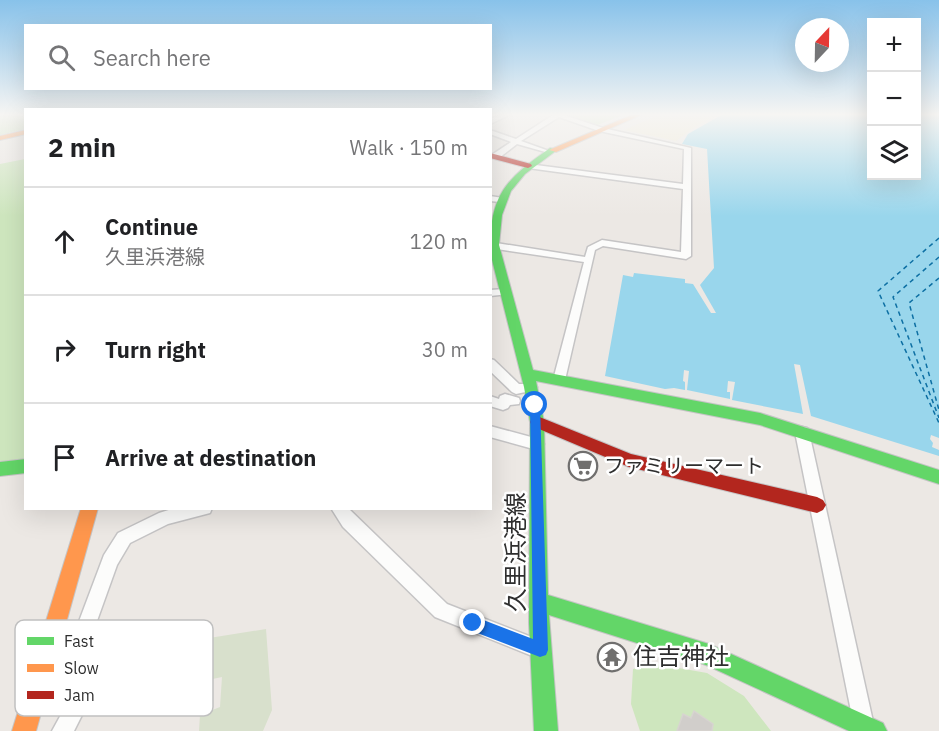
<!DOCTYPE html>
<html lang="en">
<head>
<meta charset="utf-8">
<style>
	:root { --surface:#fff; --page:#f6f6f6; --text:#202124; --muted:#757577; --line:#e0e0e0 }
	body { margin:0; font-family:"IBM Plex Sans","Noto Sans JP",sans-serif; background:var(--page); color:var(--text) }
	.controls { position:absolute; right:18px; top:18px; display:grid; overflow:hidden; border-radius:0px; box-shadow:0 6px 24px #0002 }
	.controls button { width:54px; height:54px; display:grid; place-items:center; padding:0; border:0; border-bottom:2px solid var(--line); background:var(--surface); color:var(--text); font:30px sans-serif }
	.compass { position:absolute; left:795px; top:18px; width:54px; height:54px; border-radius:50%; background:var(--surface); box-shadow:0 6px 24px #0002; rotate:22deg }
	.stop { position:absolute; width:18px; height:18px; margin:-14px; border:4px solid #1a73e8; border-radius:50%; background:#fff }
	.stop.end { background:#1a73e8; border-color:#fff; box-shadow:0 2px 6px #0008 }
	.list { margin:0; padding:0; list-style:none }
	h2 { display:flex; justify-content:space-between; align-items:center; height:78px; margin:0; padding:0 24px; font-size:26px }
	h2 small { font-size:20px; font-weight:400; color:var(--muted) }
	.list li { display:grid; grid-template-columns:39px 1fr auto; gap:18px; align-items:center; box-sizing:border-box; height:108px; padding:0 24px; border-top:2px solid var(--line) }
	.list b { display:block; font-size:22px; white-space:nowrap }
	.list p { margin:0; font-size:20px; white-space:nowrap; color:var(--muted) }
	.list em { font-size:20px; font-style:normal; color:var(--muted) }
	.icon { flex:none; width:33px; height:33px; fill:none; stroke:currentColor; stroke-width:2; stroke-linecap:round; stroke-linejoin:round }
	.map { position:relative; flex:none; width:939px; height:731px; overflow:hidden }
	.search { position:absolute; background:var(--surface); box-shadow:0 6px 24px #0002; left:24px; top:24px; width:468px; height:66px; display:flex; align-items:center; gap:15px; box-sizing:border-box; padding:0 21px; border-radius:0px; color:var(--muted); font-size:22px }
	.panel { position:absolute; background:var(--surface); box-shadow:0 6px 24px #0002; left:24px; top:108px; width:468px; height:402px; border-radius:0px }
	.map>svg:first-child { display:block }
</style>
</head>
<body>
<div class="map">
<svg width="939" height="731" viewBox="0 0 939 731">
	<rect width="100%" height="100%" fill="#ece8e4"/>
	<path fill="#cee6be" d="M0,114H25V129L0,135Z
		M559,114H625L595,126Z
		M25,159V471L0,475V164Z
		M656,664L707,673L744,696L771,731H640L631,704L633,669Z"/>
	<path fill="#f0ead3" d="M661,114H718L692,129L676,141L624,130Z"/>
	<path fill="#d8e0cc" d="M266,629L272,710L263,731H199L200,715L220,707L222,677L203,681V673L198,672L203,639Z"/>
	<path fill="#99d6ec" d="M723,114H871L872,176H916L917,114H939V438L931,435L930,439L933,443L932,447L939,450V456L811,416L800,365L794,364L803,414L732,400L735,382L728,381L727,392H730V399L687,390L689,371L684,370L683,381L685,382V390L674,388L665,389L605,376L623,275L633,277L634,273L685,279V283L693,284L711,313H716L700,285L714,268L707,149L682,144L688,134Z"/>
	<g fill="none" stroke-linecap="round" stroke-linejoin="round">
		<path stroke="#0d6fa3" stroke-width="1.5" stroke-dasharray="4.5 4" stroke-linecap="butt" d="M939,238L878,291L939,423
			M939,257L893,297L939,418
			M939,278L909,303L939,410"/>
	</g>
	<path fill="#d1cecb" stroke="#d7d4d0" stroke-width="1.5" d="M694,711L713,724L712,731H677L683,714L691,718Z"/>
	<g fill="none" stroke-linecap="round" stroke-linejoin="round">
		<g stroke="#c5c4c5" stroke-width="3">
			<path id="street" d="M503,114H511L490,124V119Z
				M552,114H561L603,128L691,148V256L686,259L603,246L595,250L565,380L563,383H555L553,380L584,262L490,248V242L585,257L588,247L602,240L681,252L683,189L528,168L524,166L528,164L683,184L684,149L599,131L559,117L521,141L549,151V153L517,144L499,158H493V154L511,142L490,134V130L516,139L553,115Z
				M490,196L503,198L504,200L500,202L490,201Z
				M505,289L510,292L509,294L490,296V290Z
				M490,359L494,360L519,384H535L537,387L535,390L516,394L512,392L490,371Z
				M505,394L519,398L520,401L519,404L510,405L508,408L503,410L490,406V396L499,399L500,396Z
				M490,426L542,440L544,444L542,448L537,450L490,437Z
				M802,427L807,428L809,432L874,726L872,731H856L854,726L795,432L797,428Z
				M175,508H212L210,513L168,524L130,543L117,565L93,632L85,702L82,715L74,731H52L63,711L65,702L75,632L104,555L118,533L159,513Z
				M331,508H348L447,604L547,643L549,650L547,657L540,659L435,617L343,527Z"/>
		</g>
		<g stroke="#c5c4c5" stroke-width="2">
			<path id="fast" d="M550,148L557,150L525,174L511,191L502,215L499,245L533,370L760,413L939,470V484L760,425L536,381L544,422L548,595L709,644L883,723L887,731H849L706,665L549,615L558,731H534L529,623L530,422L524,387L490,252C490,194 505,180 550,148Z
				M26,459V473L0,476V462Z"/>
		</g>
		<g stroke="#c5c4c5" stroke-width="2">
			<path id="slow" d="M634,114H643L556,152L549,150Z
				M26,130V134L0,140V136Z
				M81,508H98L36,731H12Z"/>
		</g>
		<g stroke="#c5c4c5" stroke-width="2">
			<path id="jam" d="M490,153L531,164L532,166L528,168L490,158Z
				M537,416L631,454L817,497L823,500L826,505L823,510L817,513L629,467L532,426L530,422L532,418Z"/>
		</g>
		<use href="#street" fill="#fcfcfb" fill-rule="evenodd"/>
		<use href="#fast" fill="#63d668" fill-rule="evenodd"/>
		<use href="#slow" fill="#ff974d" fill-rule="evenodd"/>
		<use href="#jam" fill="#b3261e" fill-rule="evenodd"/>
	</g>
	<linearGradient id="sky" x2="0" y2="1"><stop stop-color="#88c2ea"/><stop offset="0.53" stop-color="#f6f5f3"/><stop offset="1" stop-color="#f6f5f3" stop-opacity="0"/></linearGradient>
	<rect width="939" height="216" fill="url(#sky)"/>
	<path fill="#1a73e8" d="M535,401L540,405L548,650L546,655L540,657L467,629L465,623L467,618L473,616L533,639L530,405Z"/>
	<defs>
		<g id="supermarket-ring" transform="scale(1.5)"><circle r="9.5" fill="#fff" stroke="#706f6e" stroke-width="1.5"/><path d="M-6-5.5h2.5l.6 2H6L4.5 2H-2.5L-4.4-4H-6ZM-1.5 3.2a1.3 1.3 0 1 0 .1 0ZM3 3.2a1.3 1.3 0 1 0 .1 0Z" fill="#706f6e"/></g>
		<g id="temple-ring" transform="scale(1.5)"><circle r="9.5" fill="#fff" stroke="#706f6e" stroke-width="1.5"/><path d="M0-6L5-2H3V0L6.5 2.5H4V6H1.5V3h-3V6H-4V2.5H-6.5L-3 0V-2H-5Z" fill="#706f6e"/></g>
	</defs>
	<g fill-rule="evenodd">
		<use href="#supermarket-ring" x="583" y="466"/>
		<use href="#temple-ring" x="612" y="657"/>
	</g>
	<g text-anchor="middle" stroke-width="5" stroke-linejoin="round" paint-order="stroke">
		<g font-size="20" fill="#2e2e2e" stroke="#fff" text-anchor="start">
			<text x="604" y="473">ファミリーマート</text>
		</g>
		<g font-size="24" fill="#2e2e2e" stroke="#fff">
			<text transform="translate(516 552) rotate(-90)" y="8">久里浜港線</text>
		</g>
		<g font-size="24" fill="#2e2e2e" stroke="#fff" text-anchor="start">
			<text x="633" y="665">住吉神社</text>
		</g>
	</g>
	<rect x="15" y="620" width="198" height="96" rx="9" fill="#fff" stroke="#c0c0c0" stroke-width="1.5"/>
	<rect x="27" y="637" width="27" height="8" fill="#63d668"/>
	<rect x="27" y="664" width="27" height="8" fill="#ff974d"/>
	<rect x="27" y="691" width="27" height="8" fill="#b3261e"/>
	<g font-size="16" fill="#2e2e2e">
		<text x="64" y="647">Fast</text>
		<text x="64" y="674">Slow</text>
		<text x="64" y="701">Jam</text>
	</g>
</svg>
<div class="controls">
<button>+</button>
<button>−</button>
<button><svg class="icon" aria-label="layers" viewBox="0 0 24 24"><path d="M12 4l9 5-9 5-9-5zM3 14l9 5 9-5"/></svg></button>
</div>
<svg class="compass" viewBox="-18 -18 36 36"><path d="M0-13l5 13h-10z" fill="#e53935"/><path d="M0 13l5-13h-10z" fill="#757577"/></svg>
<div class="stop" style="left:535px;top:405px"></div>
<div class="stop end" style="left:473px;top:623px"></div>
<div class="search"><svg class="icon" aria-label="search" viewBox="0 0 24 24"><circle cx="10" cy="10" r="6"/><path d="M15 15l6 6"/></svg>Search here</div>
<section class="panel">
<h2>2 min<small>Walk · 150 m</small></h2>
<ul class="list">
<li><svg class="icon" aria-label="ahead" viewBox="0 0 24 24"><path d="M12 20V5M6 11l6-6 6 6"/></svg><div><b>Continue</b><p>久里浜港線</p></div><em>120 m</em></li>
<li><svg class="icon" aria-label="right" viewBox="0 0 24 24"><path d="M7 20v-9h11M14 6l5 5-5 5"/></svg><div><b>Turn right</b></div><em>30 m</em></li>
<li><svg class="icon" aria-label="arrive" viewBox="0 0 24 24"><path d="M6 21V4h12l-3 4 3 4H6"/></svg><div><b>Arrive at destination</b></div></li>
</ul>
</section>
</div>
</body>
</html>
